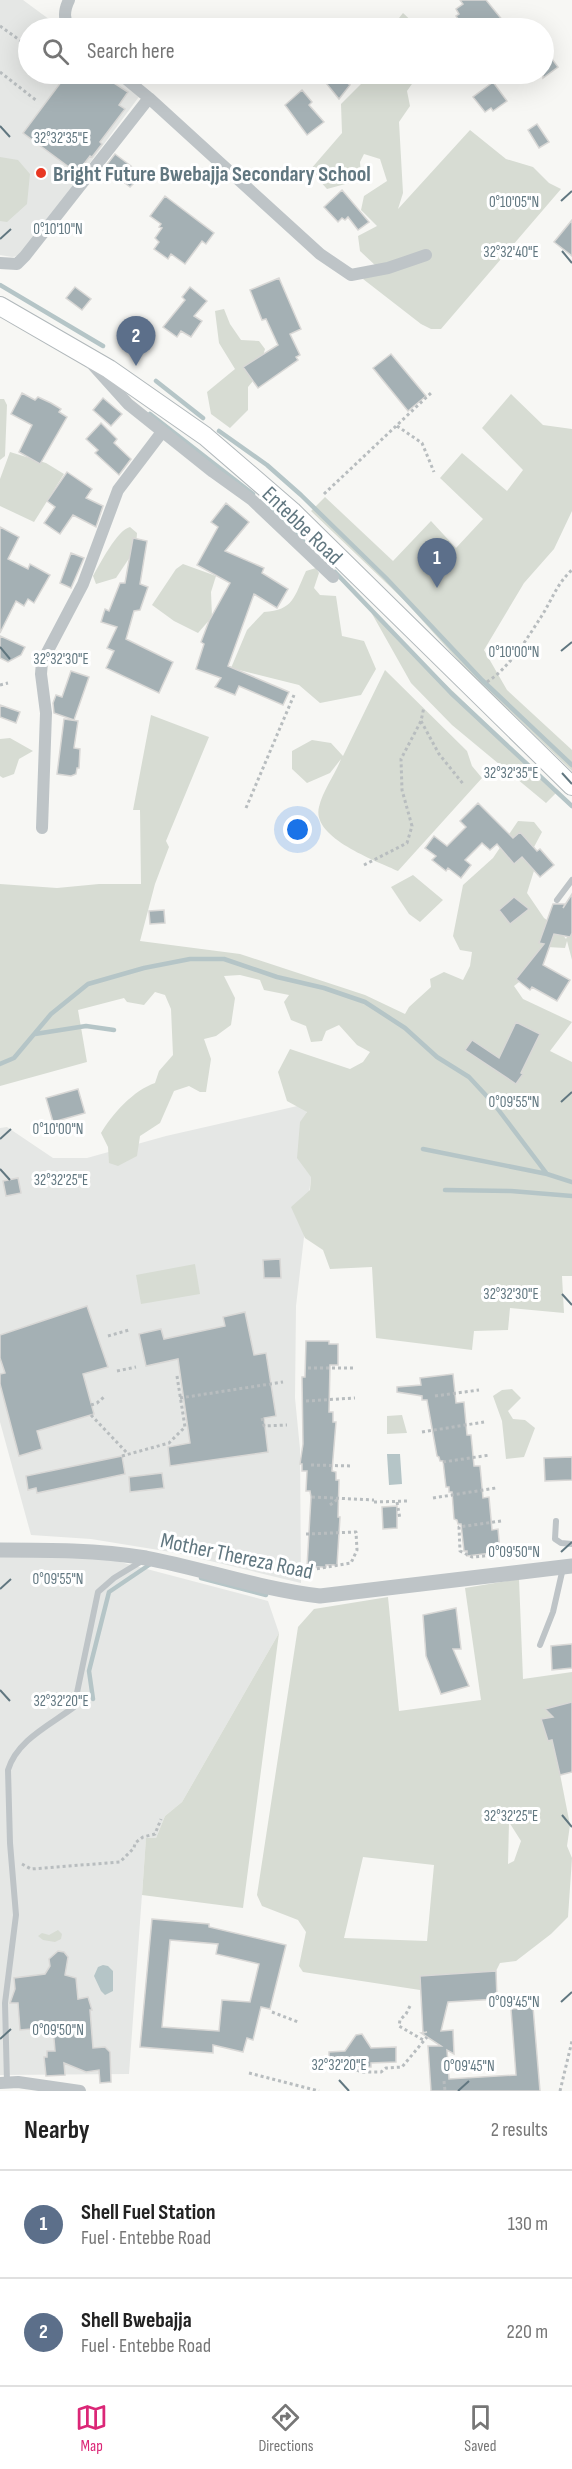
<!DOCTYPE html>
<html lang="en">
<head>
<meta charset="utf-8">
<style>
	:root { --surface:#fff; --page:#f6f6f6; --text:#222; --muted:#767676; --line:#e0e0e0; --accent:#db2777 }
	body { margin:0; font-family:"Sofia Sans Condensed",sans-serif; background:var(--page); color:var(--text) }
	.you { position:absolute; left:298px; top:830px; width:21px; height:21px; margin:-15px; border:4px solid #fff; border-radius:50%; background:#1a73e8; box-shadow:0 0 0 9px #1a73e833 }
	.badge { display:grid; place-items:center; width:39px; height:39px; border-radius:50%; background:var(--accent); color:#fff; font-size:20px; font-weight:700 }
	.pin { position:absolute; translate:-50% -50px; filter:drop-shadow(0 2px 3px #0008) }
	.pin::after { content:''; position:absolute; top:32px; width:21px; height:18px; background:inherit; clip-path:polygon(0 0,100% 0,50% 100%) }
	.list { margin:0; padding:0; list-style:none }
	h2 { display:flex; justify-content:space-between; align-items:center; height:78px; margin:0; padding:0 24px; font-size:26px }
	h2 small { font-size:20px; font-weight:400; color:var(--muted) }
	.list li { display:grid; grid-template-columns:39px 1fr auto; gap:18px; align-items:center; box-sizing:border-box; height:108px; padding:0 24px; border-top:2px solid var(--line) }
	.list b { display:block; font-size:22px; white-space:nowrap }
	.list p { margin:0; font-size:20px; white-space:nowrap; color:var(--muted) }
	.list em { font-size:20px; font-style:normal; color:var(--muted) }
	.icon { flex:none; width:33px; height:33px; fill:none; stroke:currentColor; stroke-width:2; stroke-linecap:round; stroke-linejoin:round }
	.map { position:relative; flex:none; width:572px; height:2091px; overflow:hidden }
	.search { position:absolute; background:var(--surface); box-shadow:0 6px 24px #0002; left:18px; right:18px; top:18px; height:66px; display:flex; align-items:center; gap:15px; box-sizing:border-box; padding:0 21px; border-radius:33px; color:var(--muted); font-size:22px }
	.sheet { height:294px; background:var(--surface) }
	nav { display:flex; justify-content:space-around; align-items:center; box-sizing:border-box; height:84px; border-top:2px solid var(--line); background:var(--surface); font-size:16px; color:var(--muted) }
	nav a { display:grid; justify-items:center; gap:3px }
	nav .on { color:var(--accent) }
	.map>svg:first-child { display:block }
</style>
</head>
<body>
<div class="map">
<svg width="572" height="2091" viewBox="0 0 572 2091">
	<rect width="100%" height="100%" fill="#f7f7f4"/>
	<path fill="#e5e7e5" d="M0,0H23L61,28H28V74H114L141,94L24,252L19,256L12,257L0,255Z
		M306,1104L311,1177L296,1306L295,1398L300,1449L301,1583L177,1553L91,1539L31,1535L0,1422V1128L7,1127L53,1158H87L166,1136Z
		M0,1554L105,1558L268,1601L279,1633L182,1802L165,1816L156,1838L146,1839L129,2074L0,2075Z"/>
	<path fill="#d7dcd3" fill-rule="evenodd" d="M403,13L419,28H391Z
		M371,74H419L407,91L410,106L399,122L403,193L398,209L470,130L506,159L533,167L549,183L561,189L441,329H431L421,324L363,279L376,266L360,251L358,236L377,226L361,210L364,196L387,181L380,159L364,154L360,162L361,175L349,183L327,189L310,170L342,133L341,104Z
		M0,157L18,160L30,174L27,204L7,222L0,221Z
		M224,309L230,324L241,340L259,341L265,349L257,376L248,387V410L230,428L211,414L207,392L235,369L219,343L215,311Z
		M511,394L543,425L572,429V511L554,549L524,583L484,650L507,690L572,750V771L466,669L404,600L311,511L325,497L393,561L431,521L456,548L483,519L440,478L462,453L507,491L523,470L482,428Z
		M0,399H4L7,405L5,456L0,460Z
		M10,452L46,463L64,474L34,522L0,506V479Z
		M130,527L137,533L136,548L116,578L96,584L93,576C100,564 117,530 130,527Z
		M183,564L216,576L211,592L212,617L198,633L174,621L152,605L176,569Z
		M316,568L319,573L314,588L320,595L336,596L342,636L364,641L376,669L361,695L320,703L299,685L231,668L247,630L264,612C294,610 294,597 306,571Z
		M371,612L557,792L546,803L452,725L411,683Z
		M385,670L467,751L472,766L482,778L398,871C377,861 311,838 319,807C323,790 335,775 341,759L330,773L307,783L292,769V751L312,740L331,743L343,756Z
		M151,715L209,737L166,841L169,847L155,884L140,941L240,954L365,995L405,1014L409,1007L431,987L430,979L444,972L463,980L470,966L472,952L460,950L453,936L463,885L493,858L518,821L534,822L542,832L534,847L538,858L527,893L544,918L557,927L566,939L572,925V960L567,941L565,948L547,947L528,975L514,986L523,999L572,1022L550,1051L572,1062V1276H562L564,1313L510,1308L508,1330L474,1331L472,1350L376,1338L372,1267L330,1269L323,1250L305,1238L291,1207L310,1190L311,1177L297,1158L300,1122L307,1112L287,1101L278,1072L290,1049L350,1069L363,1062L370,1052L357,1045L339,1025L326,1031L322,1041L311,1042L306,1026L291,1020L284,1002L289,995L264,990L260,980L240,975L224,976L235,998L231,1025L216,1036L204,1039L211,1059L206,1092H200L189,1086L174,1091L160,1123L140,1136L137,1156L118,1166L109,1163L108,1147L101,1133C112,1114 134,1090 155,1083L159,1071L173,1055L171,1009L165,995L155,992L144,1005L127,1002L124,998L78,1010L87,1062L0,1086V884L57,888L99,884H141L140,810H133Z
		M10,738L33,751L19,759L14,774L3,778L0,776V739Z
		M413,875L443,900L420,922L409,914L391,887Z
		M195,1264L200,1294L141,1304L136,1275Z
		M512,1389L521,1398L508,1411L513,1419L525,1420L535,1428L524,1457L506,1459L502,1421L493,1396L502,1390Z
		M402,1415L407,1433L387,1434V1416Z
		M519,1579L523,1679L572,1672V1716L559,1769L570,1825L567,1846L572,1858L568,1917L551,1934L516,1961L500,1963L496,1971L420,1976V1990L303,1972L299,1966L306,1932L298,1920L262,1906L257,1895L298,1627L314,1609L388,1597L399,1711L481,1700L465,1588ZM509,1822L521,1841L514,1861L508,1864ZM363,1857L434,1865L427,1941L344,1938Z
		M279,1633L243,1908L142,1895L146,1838H156L165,1816L182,1802Z
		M58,1930L62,1934L61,1939L55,1942L43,1940L38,1936L42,1933L49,1935Z"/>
	<path fill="#b5c5c7" d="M387,1454H400L402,1484L389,1485Z
		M103,1965L108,1966L113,1971V1991L105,1995L101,1991L94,1976L98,1967Z"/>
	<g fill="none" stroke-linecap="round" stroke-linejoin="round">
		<path stroke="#b5c5c7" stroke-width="4.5" d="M0,285L103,346
			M156,381L203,418
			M150,414L253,494
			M219,431L267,465L301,495L386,578L482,680L572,765
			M261,501L303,541
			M335,572L451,693L572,806
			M35,1034L86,1026L114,1030
			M0,1064L14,1058L51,1014L88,984L144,968L190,959H224L277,977L324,988L365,1002L405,1028L437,1057L469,1077L494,1104L547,1174
			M423,1149L547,1174L572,1182
			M445,1190L511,1191L572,1196
			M201,1578L266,1595
			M93,1699L89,1671L109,1592L149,1565"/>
	</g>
	<path fill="#a4b0b4" stroke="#d9d8d6" stroke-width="1.5" fill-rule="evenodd" d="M460,0H486L504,22L494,28L468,27L464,28L456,16L459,14L456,9L463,4Z
		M543,47L558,67L543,78Z
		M67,74H100L128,92L119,105L125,109L100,142L102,144L92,157L90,156L77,173L23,133Z
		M328,74H336L350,85L339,99L322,78Z
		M493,82L507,101L493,111L491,108L485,112L473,97Z
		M302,90L312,102L309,105L324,122L307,135L285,105Z
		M537,124L549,142L539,148L528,130Z
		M115,154L131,166L129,167L140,177L130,187L105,167Z
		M342,190L369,222L358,230L348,217L345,220L342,218L338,222L324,207Z
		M165,196L214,233L206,244L202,241L185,264L171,254L168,259L154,249L159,242L155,238L162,228L159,227L161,224L150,216Z
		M572,220V256L554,242Z
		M279,278L301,329L290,334L300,355L296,357L298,360L258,388L243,367L278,345L266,319L262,320L250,290Z
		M75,287L91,299L82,310L66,298Z
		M190,287L207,301L194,316L202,321L191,337L181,331L177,337L163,327L185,300L182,297Z
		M391,354L426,396L408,411L373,368Z
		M22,393L35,400L38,397L51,403L61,409L59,412L67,417L40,464L19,452L32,425L11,414Z
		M103,398L122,414L111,426L93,410Z
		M101,423L117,439L114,443L131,459L119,475L95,453L98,450L86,439Z
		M67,472L92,489L86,498L103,506L96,527L73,515L60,534L44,523L55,507L47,501Z
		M226,503L249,522L225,551L264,568L262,573L288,589L277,608L254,594L228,666L289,692L283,705L239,686L235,695L215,687L221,678L196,669L204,644L201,642L209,621L230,583L197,565L218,527L211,522Z
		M0,527L19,537L8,559L28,569L30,564L50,575L34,603L28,599L24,606L16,601L0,633Z
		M133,538L147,541L140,584L148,587L140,610L134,611L126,639L173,662L159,693L106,668L114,651L107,648L117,627L101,622L105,609L109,611L120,583H125Z
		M71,553L84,558L71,588L60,583Z
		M0,636L25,647L21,655L8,662L0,658Z
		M71,671L89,677L74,720L54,713L53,703L56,695L62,697Z
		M0,705L20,712L16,723L0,717Z
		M64,719L78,721L74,748L80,749L79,768H77L76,774L71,776L57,774Z
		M478,803L513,838L520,832L537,851L540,849L554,865L540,877L522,857L514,864L497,844L490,850L482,843L465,860L471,865L461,878L448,868L446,871L432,860L436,856L425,848L434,836L447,846L466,827L460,821Z
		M572,894V933L570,937L554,934L543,965L570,980L557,1001L532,987L530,990L516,979L544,944L539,943L553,904H565L563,908Z
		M514,897L529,909L510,924L499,910Z
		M164,910L165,923L150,924L149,911Z
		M516,1022L540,1034L521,1073L523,1074L516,1084L465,1050L472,1040L499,1058Z
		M78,1089L85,1113L53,1122L46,1098Z
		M18,1178L21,1193L6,1196L3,1181Z
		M280,1259L281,1278H264L263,1260Z
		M87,1306L108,1367L83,1374L94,1414L37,1431L42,1449L19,1456L0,1384V1374L5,1373L0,1358V1335Z
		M245,1312L254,1355L266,1353L276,1416L264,1418L268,1452L170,1466L168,1447L190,1443L178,1359L146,1366L139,1334L161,1329L164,1339L225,1326L223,1317Z
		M306,1341H329V1344H338V1365H330L329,1412H333V1422H336L332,1471L336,1472V1480H339L338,1517H340L337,1565H326V1567H307L311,1497L310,1491H306L307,1471H302V1464H300L303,1444L302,1377H305Z
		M453,1374L456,1403L464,1402L467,1435H471L474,1466H480L483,1498L489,1497L492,1530L498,1529L500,1552L467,1556V1551H464L461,1524H458L457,1520L454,1519L452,1492H449V1487H446L443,1461H440L439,1457L437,1456L427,1400H422V1396L397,1392V1387L421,1385L420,1378Z
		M122,1456L125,1474L37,1493L36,1488L28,1490L26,1476Z
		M572,1457V1480L545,1481L544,1458Z
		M162,1473L164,1488L130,1492L129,1477Z
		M397,1506V1528L383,1529L382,1507Z
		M456,1608L461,1649H453L469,1686L441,1694L426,1656L423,1615Z
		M572,1644V1668L552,1670L551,1646Z
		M572,1702V1772L560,1775L552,1740L548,1741L541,1719L553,1717L545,1709Z
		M152,1919L209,1924V1927L286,1945L270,2009L261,2007L253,2040L247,2038L243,2052L213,2045V2053L140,2047ZM170,1940L218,1944L216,1954L259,1964L250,2002L222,2000L219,2031L162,2027Z
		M58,1951L64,1952L68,1957L65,1975L76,1978L78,1999L88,1997L92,2010H90L93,2048L105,2047L110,2052L111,2082L100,2083L99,2070L86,2072L64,2063L65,2075L46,2076L44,2057H47V2051H55L53,2027L20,2030L18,2003H10L15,1989L14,1978L45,1974L50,1966L49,1959Z
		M496,1971L497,1999L448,2002L441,2031L453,2030L454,2054L447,2050L449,2079L516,2075L511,2009L533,2007L540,2091H431L428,2046H441L421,2033L427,2032L423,2033L420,1976Z
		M362,2034L371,2048L396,2047V2062L371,2063V2067L352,2068V2064L329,2065V2052L345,2051L356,2035Z"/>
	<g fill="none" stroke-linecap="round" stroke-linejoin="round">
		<g stroke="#b1b8bb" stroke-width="20">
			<path id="primary" d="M0,306L109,369L205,436L292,511L572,786"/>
		</g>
		<path stroke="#b8bdbf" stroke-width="3" stroke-dasharray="3 3" stroke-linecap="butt" d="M0,26L28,46
			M0,72L37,101
			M397,426L422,443L434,472
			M324,494L431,393
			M487,682C510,667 526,640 541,617C552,600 557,583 572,570
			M0,685L8,683
			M421,721L439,754L464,785
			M246,808L294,695
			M364,865L407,843L412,826L402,790L401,759L421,721L424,707
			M108,1336L129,1330
			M308,1368H356
			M117,1371L136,1367
			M435,1396L479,1390
			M180,1398L283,1382
			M306,1401L355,1398
			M91,1405L97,1403L105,1396
			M91,1415L128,1454
			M262,1418L264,1426L287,1425
			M422,1432L484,1422
			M122,1456L169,1443L185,1427L177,1376
			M443,1462L490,1455
			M311,1465L353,1466
			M312,1497L374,1500
			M433,1498L496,1488
			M374,1502L408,1501
			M397,1502L400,1519
			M330,1505L338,1499
			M501,1521L459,1527L460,1551L472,1557L507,1554
			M306,1534L356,1532L357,1550L351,1563L316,1569
			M22,1864L31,1869L120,1862L134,1848L135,1843L143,1837L155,1834L161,1819
			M410,2006L406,2014L400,2020L399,2026L425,2041
			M272,2012L298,2022
			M339,2070L355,2069L361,2072H381L386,2068L402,2067L427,2037
			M249,2073L319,2091
			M444,2081L445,2091
			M560,2091L572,2041"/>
		<path stroke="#bec4c7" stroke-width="6" d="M557,900L572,880
			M556,1521L555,1539L561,1543L572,1544
			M540,1645L553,1612L563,1568
			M7,2082L5,2003L16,1915L10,1843L8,1770C17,1740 50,1725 74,1707L98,1592L114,1578L142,1561"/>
		<path stroke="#bec4c7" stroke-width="12" d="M69,0C64,10 63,19 69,28
			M120,74L149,98
			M0,263L17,264L25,256L149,98L320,254L351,275L388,268L426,255
			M92,364L128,404L213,472L252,500L333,577
			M42,828L46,713L41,674L42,662L83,584L118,490L162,432
			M0,2083L18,2082L80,2091"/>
		<path stroke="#bec4c7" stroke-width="15" d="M0,1550C49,1550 97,1550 146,1558C204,1569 260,1589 320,1596L572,1566"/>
		<use href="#primary" stroke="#fff" stroke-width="18"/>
	</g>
	<path fill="none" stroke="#617780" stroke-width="2" d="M0,126L10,137M561,201L572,191M0,239L11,229M562,251L572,263M0,647L10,659M561,651L572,642M562,773L572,784M561,1102L572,1092M0,1139L11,1129M0,1169L10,1180M562,1294L572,1305M561,1552L572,1542M0,1589L11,1579M0,1690L10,1701M562,1815L572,1827M561,2002L572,1992M0,2039L11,2029M339,2080L349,2091M458,2091L469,2081"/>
	<circle fill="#e83823" stroke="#fff" stroke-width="2" cx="41" cy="173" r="6"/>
	<g text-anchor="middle" stroke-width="6" stroke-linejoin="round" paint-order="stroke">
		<g font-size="22" font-weight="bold" fill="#617780" stroke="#fff" text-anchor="start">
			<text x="53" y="181">Bright Future Bwebajja Secondary School</text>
		</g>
		<g font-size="22" fill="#617780" stroke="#fff">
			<text transform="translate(303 525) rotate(44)" y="8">Entebbe Road</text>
			<text transform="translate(237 1555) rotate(12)" y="8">Mother Thereza Road</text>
		</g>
	</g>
	<g font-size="15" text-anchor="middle" fill="#617780" stroke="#fff" stroke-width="6" stroke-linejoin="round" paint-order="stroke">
		<text x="61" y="143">32°32'35"E</text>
		<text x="514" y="207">0°10'05"N</text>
		<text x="58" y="234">0°10'10"N</text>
		<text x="511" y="257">32°32'40"E</text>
		<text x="514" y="657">0°10'00"N</text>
		<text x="61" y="664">32°32'30"E</text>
		<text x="511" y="778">32°32'35"E</text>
		<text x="514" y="1107">0°09'55"N</text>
		<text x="58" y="1134">0°10'00"N</text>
		<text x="61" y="1185">32°32'25"E</text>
		<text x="511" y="1299">32°32'30"E</text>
		<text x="514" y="1557">0°09'50"N</text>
		<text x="58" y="1584">0°09'55"N</text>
		<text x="61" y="1706">32°32'20"E</text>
		<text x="511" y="1821">32°32'25"E</text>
		<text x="514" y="2007">0°09'45"N</text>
		<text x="58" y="2035">0°09'50"N</text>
		<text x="339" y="2070">32°32'20"E</text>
		<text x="469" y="2071">0°09'45"N</text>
	</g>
</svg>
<div class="you"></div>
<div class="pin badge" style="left:437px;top:588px;background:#5c6f8a">1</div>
<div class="pin badge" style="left:136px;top:366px;background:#5c6f8a">2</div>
<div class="search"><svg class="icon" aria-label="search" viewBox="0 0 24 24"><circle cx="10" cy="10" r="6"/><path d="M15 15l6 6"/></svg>Search here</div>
</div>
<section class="sheet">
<h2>Nearby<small>2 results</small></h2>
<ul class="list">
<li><span class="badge" style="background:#5c6f8a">1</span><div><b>Shell Fuel Station</b><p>Fuel · Entebbe Road</p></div><em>130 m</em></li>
<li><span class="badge" style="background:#5c6f8a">2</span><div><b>Shell Bwebajja</b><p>Fuel · Entebbe Road</p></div><em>220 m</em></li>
</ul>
</section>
<nav>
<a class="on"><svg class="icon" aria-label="map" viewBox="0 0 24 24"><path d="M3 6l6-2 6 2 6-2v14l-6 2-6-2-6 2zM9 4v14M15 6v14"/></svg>Map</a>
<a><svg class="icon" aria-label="directions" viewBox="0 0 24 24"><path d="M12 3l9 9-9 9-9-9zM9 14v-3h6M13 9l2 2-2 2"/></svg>Directions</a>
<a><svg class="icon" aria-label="saved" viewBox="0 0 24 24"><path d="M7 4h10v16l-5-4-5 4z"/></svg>Saved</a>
</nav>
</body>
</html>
